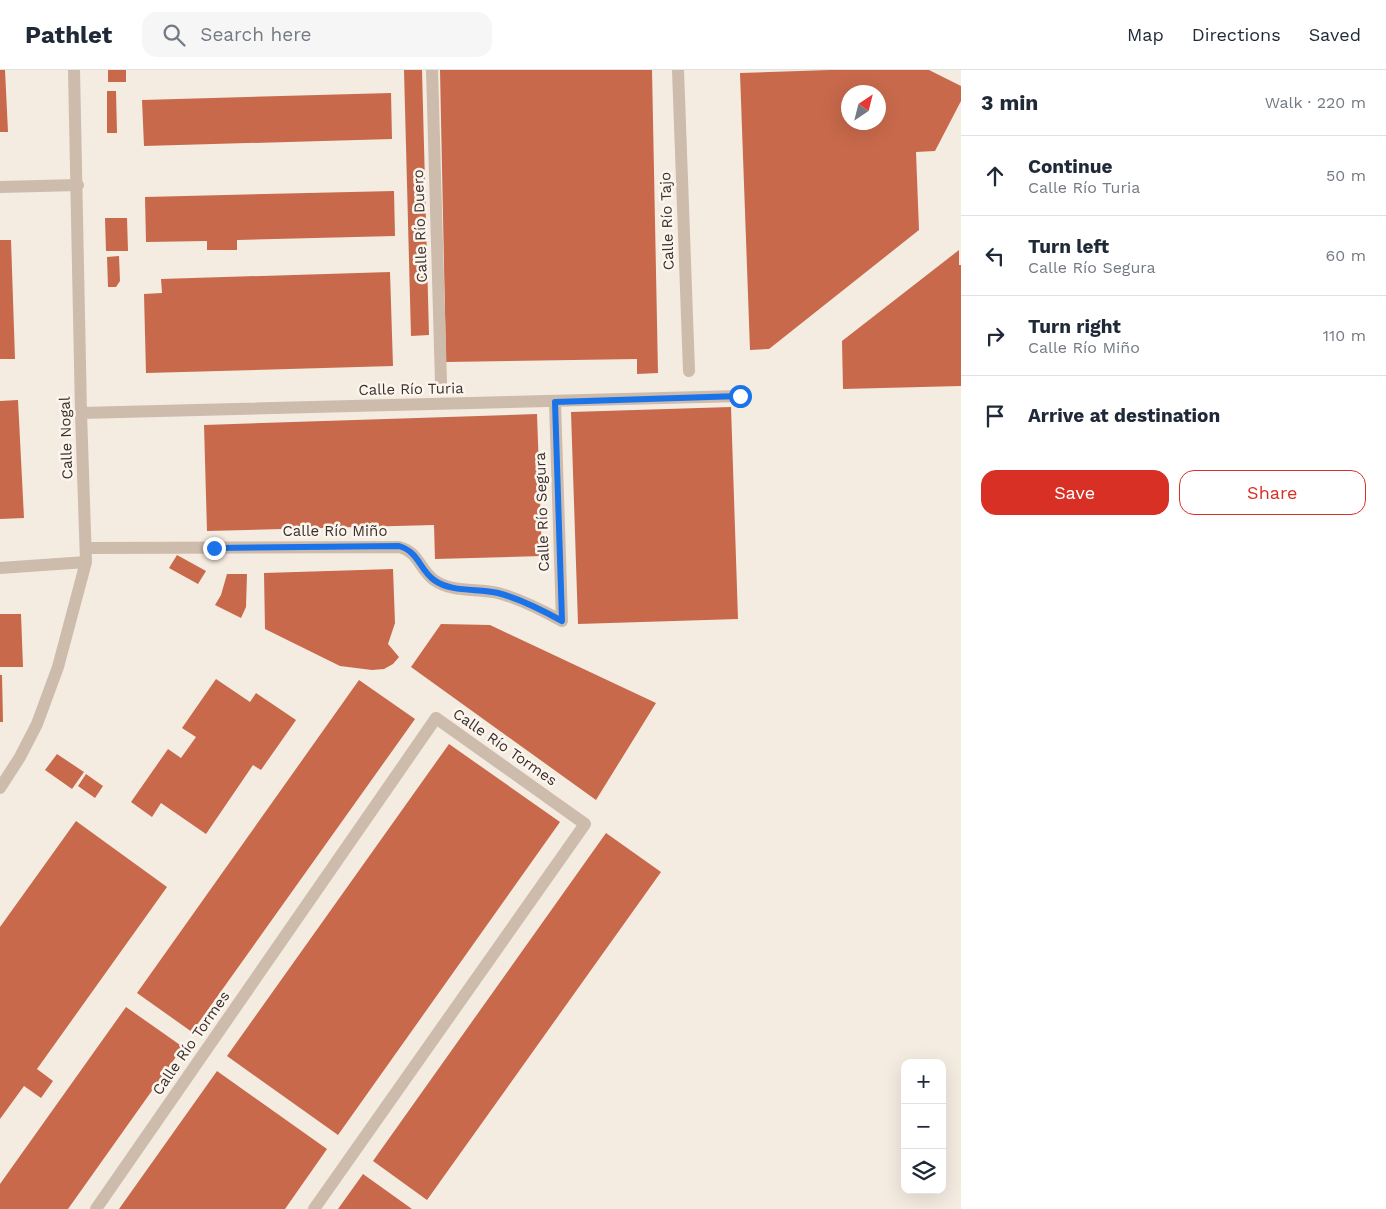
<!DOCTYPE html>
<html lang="en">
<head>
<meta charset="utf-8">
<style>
	:root { --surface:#fff; --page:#f6f6f7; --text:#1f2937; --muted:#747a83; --line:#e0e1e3; --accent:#d93025 }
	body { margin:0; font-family:"Work Sans",sans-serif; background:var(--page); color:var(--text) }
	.controls { position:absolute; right:15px; bottom:15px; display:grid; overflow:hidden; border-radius:10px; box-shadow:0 5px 20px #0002 }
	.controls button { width:45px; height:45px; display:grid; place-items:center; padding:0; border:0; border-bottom:1px solid var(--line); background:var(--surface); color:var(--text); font:25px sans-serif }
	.compass { position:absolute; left:841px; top:15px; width:45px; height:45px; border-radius:50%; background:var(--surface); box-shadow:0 5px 20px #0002; rotate:35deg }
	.stop { position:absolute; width:15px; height:15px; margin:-11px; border:4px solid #1a73e8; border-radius:50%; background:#fff }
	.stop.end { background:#1a73e8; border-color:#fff; box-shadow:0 1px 5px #0008 }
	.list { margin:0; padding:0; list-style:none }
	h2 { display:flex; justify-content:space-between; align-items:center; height:65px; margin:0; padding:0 20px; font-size:21px }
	h2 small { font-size:16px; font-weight:400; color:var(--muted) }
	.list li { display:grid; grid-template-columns:32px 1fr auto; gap:15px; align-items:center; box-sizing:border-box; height:80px; padding:0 20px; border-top:1px solid var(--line) }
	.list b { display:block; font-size:19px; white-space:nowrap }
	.list p { margin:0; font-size:16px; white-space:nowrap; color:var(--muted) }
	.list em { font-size:16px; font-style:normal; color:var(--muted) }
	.actions { display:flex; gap:10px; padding:15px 20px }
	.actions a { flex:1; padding:11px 0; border:1px solid var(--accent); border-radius:15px; text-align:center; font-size:18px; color:var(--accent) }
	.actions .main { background:var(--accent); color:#fff }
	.icon { flex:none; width:28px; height:28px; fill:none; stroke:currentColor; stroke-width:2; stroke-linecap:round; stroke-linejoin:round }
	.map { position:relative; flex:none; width:961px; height:1139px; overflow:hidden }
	header { display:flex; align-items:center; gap:30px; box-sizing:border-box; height:70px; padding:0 25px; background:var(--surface); border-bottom:1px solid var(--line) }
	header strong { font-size:24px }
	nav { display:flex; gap:28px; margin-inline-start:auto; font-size:18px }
	.search { width:350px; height:45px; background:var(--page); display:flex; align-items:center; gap:12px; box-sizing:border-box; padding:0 18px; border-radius:15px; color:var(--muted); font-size:19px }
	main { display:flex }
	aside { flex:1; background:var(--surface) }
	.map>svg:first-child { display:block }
</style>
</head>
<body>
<header>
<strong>Pathlet</strong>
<div class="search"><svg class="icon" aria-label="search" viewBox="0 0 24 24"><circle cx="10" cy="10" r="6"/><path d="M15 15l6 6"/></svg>Search here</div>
<nav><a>Map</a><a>Directions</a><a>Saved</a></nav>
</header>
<main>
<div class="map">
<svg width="961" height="1139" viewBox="0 0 961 1139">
	<rect width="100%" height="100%" fill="#f4ebe1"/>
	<path fill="#c8694b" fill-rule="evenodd" d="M0,0H5L8,62H0Z
		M108,0H126V12H108Z
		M404,0H422L429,265L411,266Z
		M440,0H652L658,303L637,304V289L446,292Z
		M830,0H929L961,16V31L935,81L916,82L919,160L769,279L750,280L740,3ZM848,22H878V52H848Z
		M107,21H116L117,63H107Z
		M391,23L392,69L144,76L142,30Z
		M394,121L395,166L237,170V180H207V171L146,172L145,127Z
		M105,148H127L128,181H106Z
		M0,170H11L15,289H0Z
		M959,180V195H961V316L843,319L842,271Z
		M119,186L120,211L116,217H108L107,187Z
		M390,202L393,296L146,303L144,224L162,223L161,209Z
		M18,330L24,448L0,449V331Z
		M731,337L738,549L578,554L571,342Z
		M537,344L542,486L435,489L434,455L207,461L204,355Z
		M177,485L206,501L198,514L169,498Z
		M393,499L395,553L388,574L399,587L393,594L384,599L372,600L340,596L265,559L264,503Z
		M227,504H247L246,537L241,548L215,535L221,525Z
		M0,544H21L23,597H0Z
		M441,554L490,555L656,633L596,730L411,597Z
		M0,605H2L3,652H0Z
		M216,609L250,632L256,623L296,650L261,700L253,695L206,764L161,733L152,747L131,732L168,679L181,688L196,667L182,658Z
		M359,610L415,649L192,962L137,923Z
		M449,674L560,752L338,1065L227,986Z
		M57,684L84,702L72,719L45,700Z
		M86,704L103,716L95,728L78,716Z
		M76,751L167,817L37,999L53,1011L41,1028L24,1016L0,1049V857Z
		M606,763L661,802L427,1130L373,1091Z
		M126,937L183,977L68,1139H0V1114Z
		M217,1001L327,1079L285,1139H119Z
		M363,1104L412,1139H338Z"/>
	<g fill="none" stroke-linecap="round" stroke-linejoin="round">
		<path stroke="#cdbbac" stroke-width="12" d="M432,0L441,312
			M678,0L689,301
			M0,117L78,115
			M555,332L562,551
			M81,343L740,326
			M86,478L399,477C419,482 419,499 434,510C452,523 478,518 498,523C521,529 542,540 562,551
			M0,498L86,492
			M0,718L20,687L37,654L58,597L86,492L81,343L74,0
			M96,1139L436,648L585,754L314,1139"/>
	</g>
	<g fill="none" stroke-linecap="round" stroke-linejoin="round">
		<path stroke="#1a73e8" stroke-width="6" d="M214,478L399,476C419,482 419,499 434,510C452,523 478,518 498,523C521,529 542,540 562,551L555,332L740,326"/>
	</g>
	<g text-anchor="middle" stroke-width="5" stroke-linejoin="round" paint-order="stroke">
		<g font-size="15" fill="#3b302b" stroke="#fbf5ee">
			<text transform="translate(667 151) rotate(-92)" y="5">Calle Río Tajo</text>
			<text transform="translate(420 156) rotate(-92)" y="5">Calle Río Duero</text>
			<text transform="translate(411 319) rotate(-1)" y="5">Calle Río Turia</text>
			<text transform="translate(66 368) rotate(-92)" y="5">Calle Nogal</text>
			<text transform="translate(542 442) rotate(-92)" y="5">Calle Río Segura</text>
			<text x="335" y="466">Calle Río Miño</text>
			<text transform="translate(505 677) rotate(35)" y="5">Calle Río Tormes</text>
			<text transform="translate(191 973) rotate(-55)" y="5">Calle Río Tormes</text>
		</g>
	</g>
</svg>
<div class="controls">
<button>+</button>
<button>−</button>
<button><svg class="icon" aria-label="layers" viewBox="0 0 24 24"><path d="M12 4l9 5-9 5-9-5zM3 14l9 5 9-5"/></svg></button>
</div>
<svg class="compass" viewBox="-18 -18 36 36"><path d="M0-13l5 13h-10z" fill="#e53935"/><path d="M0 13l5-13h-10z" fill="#747a83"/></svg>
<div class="stop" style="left:740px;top:326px"></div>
<div class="stop end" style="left:214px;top:478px"></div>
</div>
<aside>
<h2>3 min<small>Walk · 220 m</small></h2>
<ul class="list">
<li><svg class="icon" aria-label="ahead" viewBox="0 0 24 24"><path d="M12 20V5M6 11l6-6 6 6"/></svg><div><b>Continue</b><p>Calle Río Turia</p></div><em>50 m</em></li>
<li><svg class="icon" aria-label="left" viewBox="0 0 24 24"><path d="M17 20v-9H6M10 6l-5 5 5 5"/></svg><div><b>Turn left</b><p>Calle Río Segura</p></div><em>60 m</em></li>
<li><svg class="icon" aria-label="right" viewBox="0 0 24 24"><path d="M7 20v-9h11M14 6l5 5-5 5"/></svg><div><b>Turn right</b><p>Calle Río Miño</p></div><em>110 m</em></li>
<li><svg class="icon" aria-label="arrive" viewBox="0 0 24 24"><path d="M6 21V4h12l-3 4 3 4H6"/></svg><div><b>Arrive at destination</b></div></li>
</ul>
<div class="actions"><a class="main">Save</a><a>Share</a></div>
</aside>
</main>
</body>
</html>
